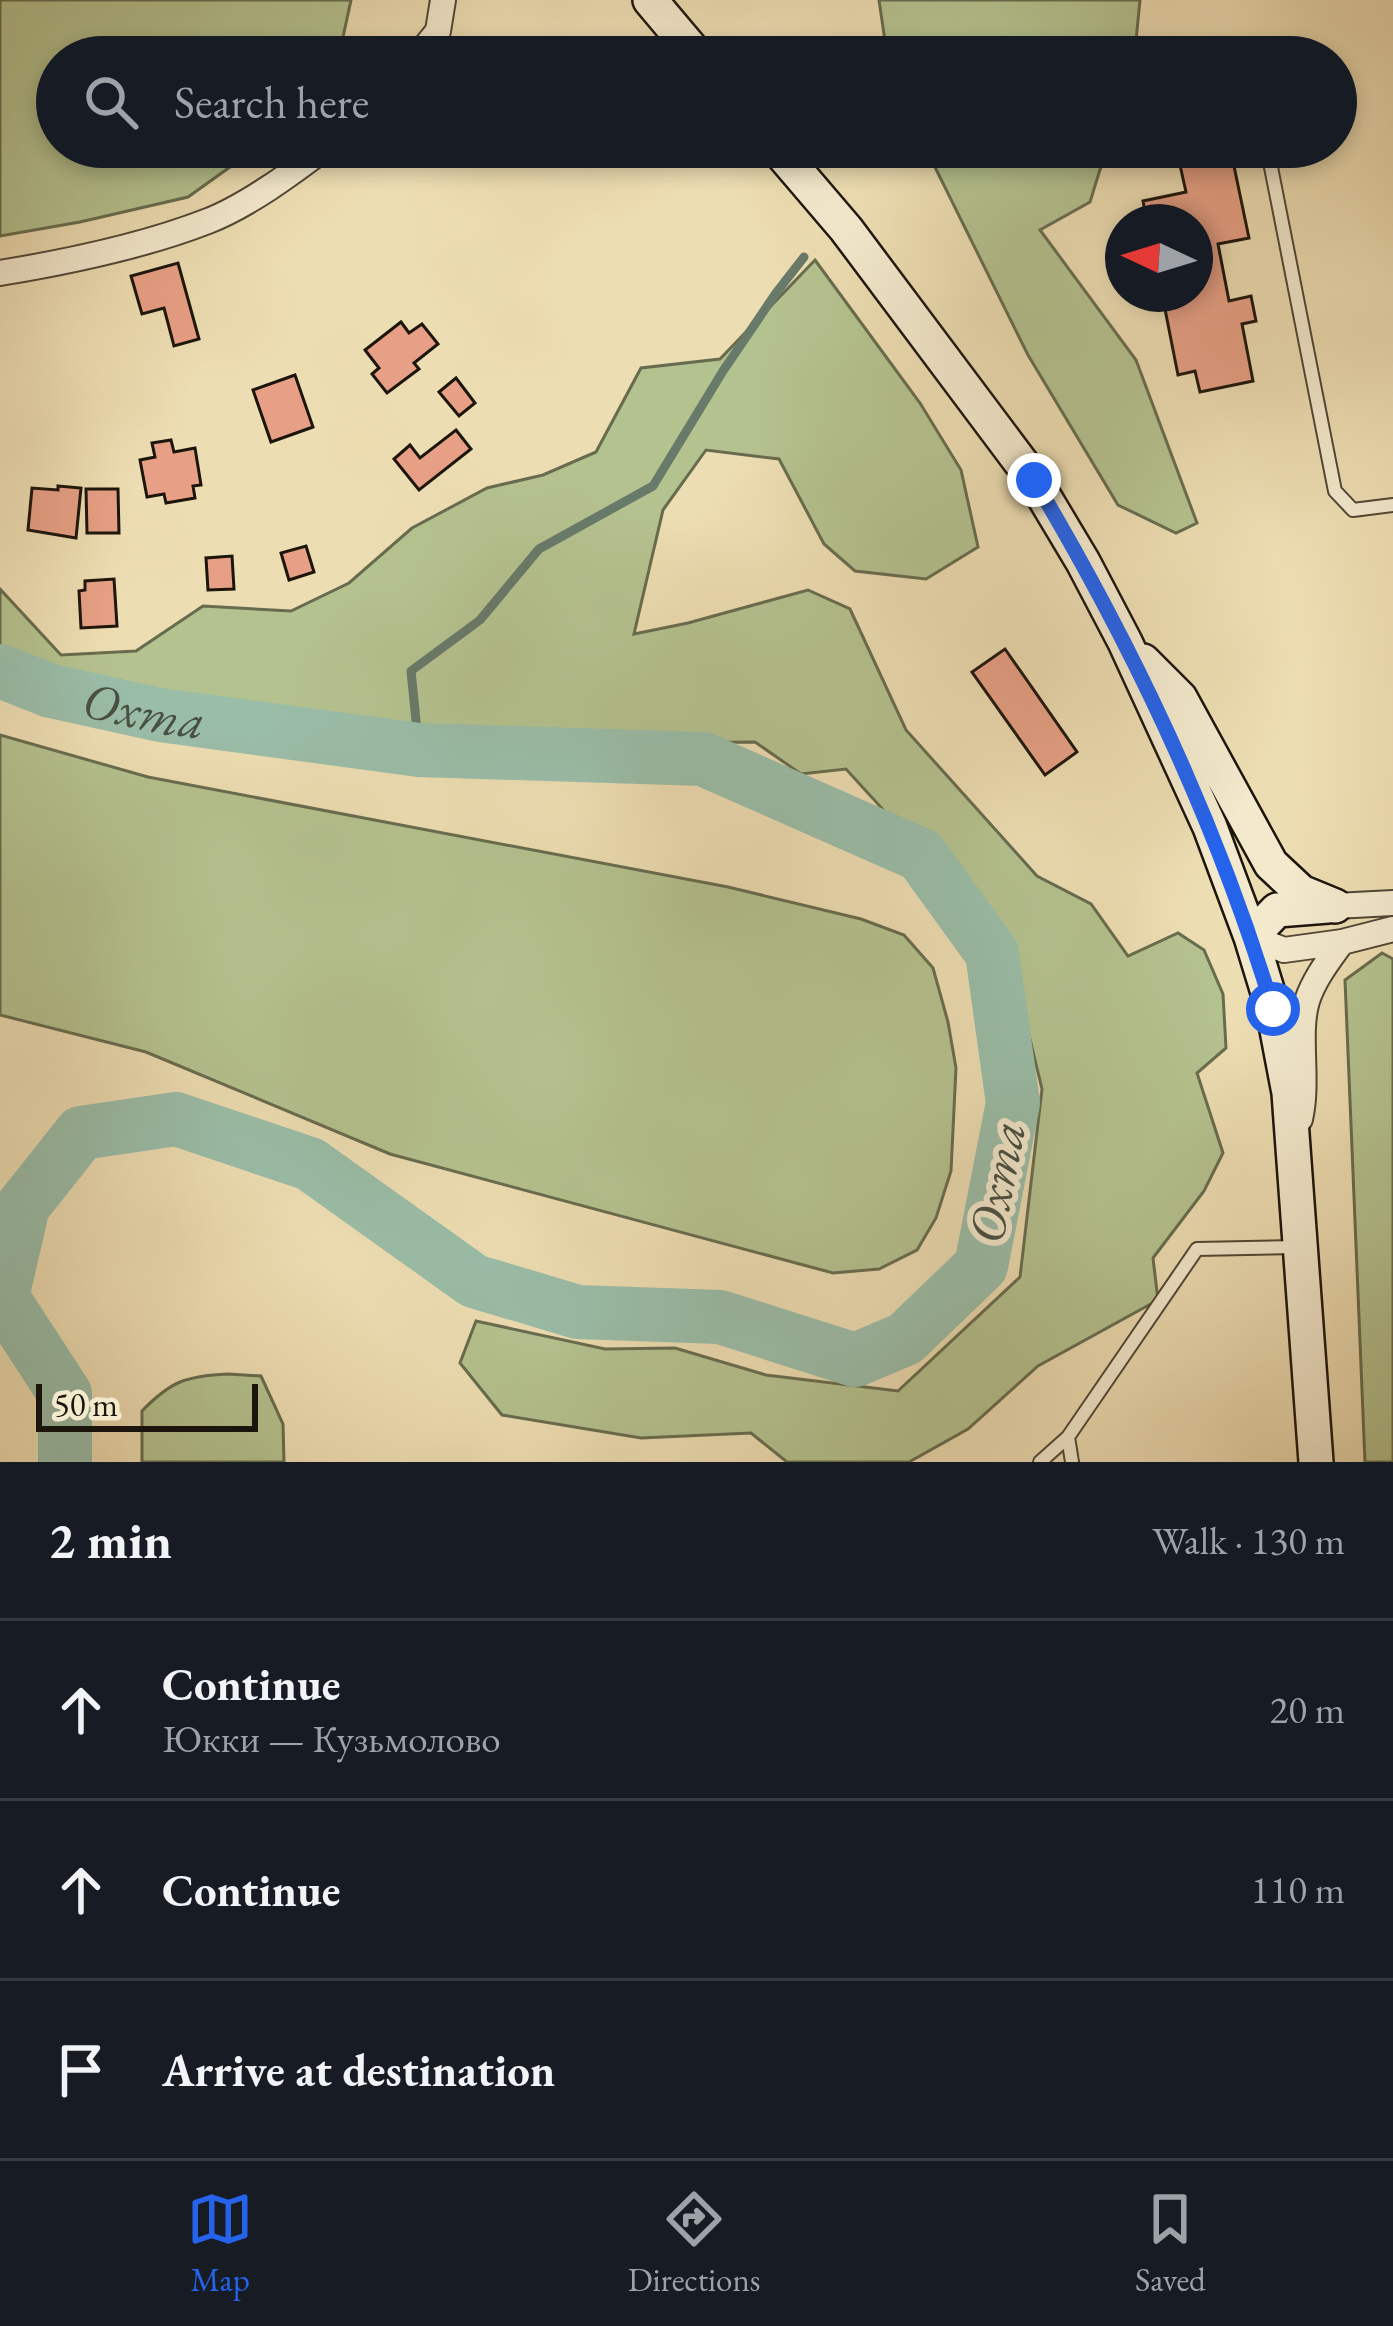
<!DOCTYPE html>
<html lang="en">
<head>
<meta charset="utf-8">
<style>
	:root { --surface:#171b24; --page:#242831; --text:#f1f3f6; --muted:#9ea1a6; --line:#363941; --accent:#2563eb }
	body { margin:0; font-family:"EB Garamond",serif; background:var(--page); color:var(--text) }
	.compass { position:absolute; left:1105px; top:204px; width:108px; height:108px; border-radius:50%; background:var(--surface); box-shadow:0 6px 18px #0003; rotate:274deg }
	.scale { position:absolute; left:36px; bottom:30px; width:222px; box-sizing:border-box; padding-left:12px; border:6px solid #1c150c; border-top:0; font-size:33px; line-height:42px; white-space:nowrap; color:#1c150c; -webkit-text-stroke:9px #f3e9cd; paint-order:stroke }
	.stop { position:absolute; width:36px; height:36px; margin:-27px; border:9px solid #2563eb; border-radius:50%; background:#fff }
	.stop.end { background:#2563eb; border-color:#fff; box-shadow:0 3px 12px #0008 }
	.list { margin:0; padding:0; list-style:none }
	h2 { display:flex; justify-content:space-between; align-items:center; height:156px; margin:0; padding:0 48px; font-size:51px }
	h2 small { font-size:39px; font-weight:400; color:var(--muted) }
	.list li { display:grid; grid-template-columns:78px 1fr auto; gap:36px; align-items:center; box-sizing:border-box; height:180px; padding:0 48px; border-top:3px solid var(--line) }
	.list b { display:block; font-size:45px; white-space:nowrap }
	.list p { margin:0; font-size:39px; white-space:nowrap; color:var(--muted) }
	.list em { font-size:39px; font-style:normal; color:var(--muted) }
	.icon { flex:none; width:66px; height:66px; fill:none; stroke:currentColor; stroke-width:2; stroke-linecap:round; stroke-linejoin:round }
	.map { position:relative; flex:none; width:1393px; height:1462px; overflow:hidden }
	.search { position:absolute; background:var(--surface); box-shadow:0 6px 18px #0003; left:36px; right:36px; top:36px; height:132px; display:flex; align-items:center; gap:30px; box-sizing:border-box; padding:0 42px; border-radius:66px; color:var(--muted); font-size:45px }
	.sheet { height:696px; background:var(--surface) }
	nav { display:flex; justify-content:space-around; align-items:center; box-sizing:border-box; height:168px; border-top:3px solid var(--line); background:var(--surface); font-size:33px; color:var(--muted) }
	nav a { display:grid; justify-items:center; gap:6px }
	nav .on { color:var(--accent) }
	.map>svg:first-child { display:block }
</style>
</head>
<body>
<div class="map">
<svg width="1393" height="1462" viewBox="0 0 1393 1462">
	<rect width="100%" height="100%" fill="#edddb2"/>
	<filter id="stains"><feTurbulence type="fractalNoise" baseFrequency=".00167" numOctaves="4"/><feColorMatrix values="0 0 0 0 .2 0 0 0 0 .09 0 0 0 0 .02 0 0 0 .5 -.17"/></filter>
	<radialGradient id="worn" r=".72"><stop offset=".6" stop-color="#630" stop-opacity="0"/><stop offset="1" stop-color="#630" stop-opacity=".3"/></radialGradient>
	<path fill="#b4c28f" stroke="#686c4e" stroke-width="3" d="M0,0H351L343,37L328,57H57V147H258L188,197L80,222L0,236Z
		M879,0H1140L1135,51L1133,57H919L885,41Z
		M925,147H1107L1090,202L1040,230L1136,360L1197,523L1176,533L1118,505L1028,355Z
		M815,260L920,403L961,470L978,547L926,579L855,571L824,544L779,459L706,450L663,510L634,634L688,623L808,590L850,609L906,730L1037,876L1091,904L1128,956L1178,933L1204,950L1223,994L1226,1048L1197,1073L1223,1153L1204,1191L1153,1258L1158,1300L1038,1366L968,1429L909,1462H787L751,1433L641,1438L502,1415L460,1363L476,1321L605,1349L675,1348L766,1375L898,1391L1020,1277L1042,1089L1008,948L944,858L887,814L846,769L801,774L755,742L447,745L187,712L0,657V589L61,655L136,651L203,606L291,611L349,583L412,528L487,488L543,475L596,452L641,368L720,359Z
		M0,735L148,777L728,887L861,919L904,935L933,968L948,1022L956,1068L951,1171L936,1218L917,1250L879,1269L833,1273L390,1154L146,1052L0,1015Z
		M1382,953L1393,959V1462H1365L1345,980Z
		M228,1374L261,1376L283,1424L284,1462H142V1411C171,1381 186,1376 228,1374Z"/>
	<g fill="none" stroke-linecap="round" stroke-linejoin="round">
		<path stroke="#687a6a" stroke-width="9" d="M419,750L411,671L480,620L539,549L653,486L723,371L776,293L804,257"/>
		<path stroke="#9abda8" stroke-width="54" id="s1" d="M0,671L51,691L160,715L419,750L703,759L921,855L992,953L1013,1103L981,1266L905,1339L855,1360L720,1317L578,1312L474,1281L310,1164L176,1119L81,1133L23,1206L2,1297L65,1394V1462"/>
	</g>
	<path fill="#e7a085" stroke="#1c150c" stroke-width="3" d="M1176,147H1230L1249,238L1218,244L1229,301L1251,296L1256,321L1242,324L1253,381L1200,392L1195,371L1178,375L1162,294H1195V222H1147L1143,201L1186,192Z
		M178,263L199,339L174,346L164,308L142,314L131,276Z
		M401,322L409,333L422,324L438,344L414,363L419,369L387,393L372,374L379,368L365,350Z
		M295,375L313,427L271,442L253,390Z
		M456,378L475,403L459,416L439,392Z
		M456,430L471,449L419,490L394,459L410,445L420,458Z
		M171,440L174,452L195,448L201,485L193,486L195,498L166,503L164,494L147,497L140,460L155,457L152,443Z
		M58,486L81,488L76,538L28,530L32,488L58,490Z
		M86,489H118L119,533H87Z
		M306,546L314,572L289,580L281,553Z
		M232,556L234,589L208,590L206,558Z
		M114,579L117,626L81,628L79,591L85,590V581Z
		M1005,649L1077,752L1045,775L972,672Z"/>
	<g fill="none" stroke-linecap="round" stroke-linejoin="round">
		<g stroke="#504736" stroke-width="16">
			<path id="lane" d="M1267,147L1335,491L1353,510L1393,505
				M1068,1437L1072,1462
				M1040,1462L1068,1437L1197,1249L1299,1247"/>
		</g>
		<g stroke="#504736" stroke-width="28">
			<path id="street" d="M417,57L438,31L443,0
				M0,273C67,262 144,246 208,221C247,206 292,173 326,147
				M1335,906L1393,903
				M1251,937L1284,950L1342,942L1393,929
				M1300,1119C1309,1080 1297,1034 1307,1001C1314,979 1329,960 1342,942"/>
		</g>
		<g stroke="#1c150c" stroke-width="38">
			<path id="secondary" d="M650,0L698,57
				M776,147L846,229L1034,480L1083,562L1125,642L1210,827L1251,937L1273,1009L1289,1093L1316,1462
				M1143,661L1180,698L1271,864L1301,892L1335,906
				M1251,937L1277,910L1328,906"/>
		</g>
		<use href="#lane" stroke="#f3e9cd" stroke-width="12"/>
		<use href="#street" stroke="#f3e9cd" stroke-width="24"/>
		<use href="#secondary" stroke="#f3e9cd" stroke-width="33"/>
	</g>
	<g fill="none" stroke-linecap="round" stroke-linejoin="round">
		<path stroke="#2563eb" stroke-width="15" d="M1034,480C1133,646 1217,823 1273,1009"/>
	</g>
	<g text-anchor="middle" stroke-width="12" stroke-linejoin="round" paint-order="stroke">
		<g font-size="51" font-style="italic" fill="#485043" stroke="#f3e9cd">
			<text dy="18" stroke="none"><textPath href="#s1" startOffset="150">Охта</textPath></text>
			<text transform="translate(996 1182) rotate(-79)" y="18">Охта</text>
		</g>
	</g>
	<rect width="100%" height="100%" filter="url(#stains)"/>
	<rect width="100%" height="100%" fill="url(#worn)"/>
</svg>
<svg class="compass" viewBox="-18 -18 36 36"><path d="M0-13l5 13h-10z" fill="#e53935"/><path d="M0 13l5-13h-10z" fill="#9ea1a6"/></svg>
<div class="scale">50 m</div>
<div class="stop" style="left:1273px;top:1009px"></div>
<div class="stop end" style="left:1034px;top:480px"></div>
<div class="search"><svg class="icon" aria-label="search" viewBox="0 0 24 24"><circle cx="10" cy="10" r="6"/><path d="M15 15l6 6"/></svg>Search here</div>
</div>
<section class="sheet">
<h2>2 min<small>Walk · 130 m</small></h2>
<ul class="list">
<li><svg class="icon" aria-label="ahead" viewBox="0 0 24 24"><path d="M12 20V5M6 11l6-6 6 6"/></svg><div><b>Continue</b><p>Юкки — Кузьмолово</p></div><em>20 m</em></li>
<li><svg class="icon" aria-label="ahead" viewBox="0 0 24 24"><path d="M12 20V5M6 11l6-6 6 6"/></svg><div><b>Continue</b></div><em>110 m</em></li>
<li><svg class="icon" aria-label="arrive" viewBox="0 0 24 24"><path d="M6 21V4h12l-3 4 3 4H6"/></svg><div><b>Arrive at destination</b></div></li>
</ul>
</section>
<nav>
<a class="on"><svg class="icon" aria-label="map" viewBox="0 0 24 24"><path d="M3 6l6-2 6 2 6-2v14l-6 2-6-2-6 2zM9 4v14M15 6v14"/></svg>Map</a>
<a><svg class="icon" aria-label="directions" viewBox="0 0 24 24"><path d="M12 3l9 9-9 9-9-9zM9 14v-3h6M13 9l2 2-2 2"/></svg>Directions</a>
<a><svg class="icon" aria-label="saved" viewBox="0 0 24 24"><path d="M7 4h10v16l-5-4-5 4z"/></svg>Saved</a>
</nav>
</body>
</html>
